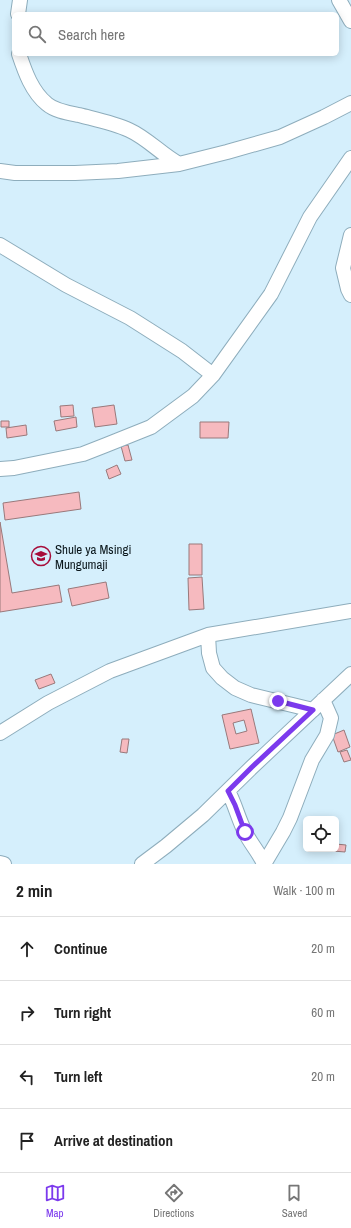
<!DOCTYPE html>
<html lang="en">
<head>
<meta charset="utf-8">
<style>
	:root { --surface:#fff; --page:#f6f6f6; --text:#222; --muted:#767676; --line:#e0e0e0; --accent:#7c3aed }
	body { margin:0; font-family:"Archivo Narrow",sans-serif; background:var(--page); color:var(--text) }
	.controls { position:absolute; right:12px; bottom:12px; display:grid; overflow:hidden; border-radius:6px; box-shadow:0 2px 10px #0003 }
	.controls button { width:36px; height:36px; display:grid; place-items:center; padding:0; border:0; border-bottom:1px solid var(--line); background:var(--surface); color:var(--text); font:20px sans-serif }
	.stop { position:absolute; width:12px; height:12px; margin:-9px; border:3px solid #7c3aed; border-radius:50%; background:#fff }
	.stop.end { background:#7c3aed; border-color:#fff; box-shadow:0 1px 4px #0008 }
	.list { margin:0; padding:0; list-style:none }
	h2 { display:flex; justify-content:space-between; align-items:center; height:52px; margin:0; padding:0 16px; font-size:17px }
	h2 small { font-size:13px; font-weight:400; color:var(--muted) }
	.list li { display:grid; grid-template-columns:26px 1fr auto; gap:12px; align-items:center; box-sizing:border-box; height:64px; padding:0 16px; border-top:1px solid var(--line) }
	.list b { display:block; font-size:15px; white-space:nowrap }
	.list em { font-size:13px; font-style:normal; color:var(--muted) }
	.icon { flex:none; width:22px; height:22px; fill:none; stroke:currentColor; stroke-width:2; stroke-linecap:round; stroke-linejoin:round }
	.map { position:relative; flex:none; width:351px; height:864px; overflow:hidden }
	.search { position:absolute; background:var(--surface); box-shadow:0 2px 10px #0003; left:12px; right:12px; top:12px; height:44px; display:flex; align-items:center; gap:10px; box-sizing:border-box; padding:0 14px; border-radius:6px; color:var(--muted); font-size:15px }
	.sheet { height:308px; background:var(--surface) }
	nav { display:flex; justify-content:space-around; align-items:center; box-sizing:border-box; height:56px; border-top:1px solid var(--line); background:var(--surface); font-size:11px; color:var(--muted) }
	nav a { display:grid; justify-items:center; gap:2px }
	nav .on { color:var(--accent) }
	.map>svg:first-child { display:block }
</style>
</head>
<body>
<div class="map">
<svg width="351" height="864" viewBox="0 0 351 864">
	<rect width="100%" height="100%" fill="#d5effc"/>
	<path fill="#f6babf" stroke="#99797b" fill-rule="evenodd" d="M73,405L74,416L61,417L60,406Z
		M114,405L117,424L95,427L92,408Z
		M76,417L77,427L56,431L54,421Z
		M1,421H9V427H1Z
		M200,422H229L228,438H200Z
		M26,425L27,435L7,438L6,428Z
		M128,445L132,460L125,461L121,446Z
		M117,465L121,474L109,479L106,470Z
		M79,492L81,509L5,520L3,503Z
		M0,522L12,593L59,585L62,602L0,612Z
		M189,544H202V575H189Z
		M202,577L204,609L189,610L188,578Z
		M106,582L109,598L72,606L68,589Z
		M51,674L55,683L39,689L35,680Z
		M251,709L259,743L230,749L222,715ZM244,720L247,731L236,734L233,723Z
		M344,730L350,747L338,752L332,735Z
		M122,739H129L127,753L120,752Z
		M347,750L351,760L344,762L340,752Z
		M336,844L346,845L345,852L333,851V849H336Z"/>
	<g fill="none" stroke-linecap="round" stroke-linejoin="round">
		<g stroke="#8eadbc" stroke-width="16">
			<path id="minor" d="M339,0L351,21
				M18,14L20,0
				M19,54C25,72 32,92 47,104C55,111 69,113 79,115C94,119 114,123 129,130C147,138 161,154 179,164
				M0,171L15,173H75L118,171L179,164L227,152L280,137L324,117L351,103
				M351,235L343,268L348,289L351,295
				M0,245L66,285L130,318L182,351L213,375
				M0,469L14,468L83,454L106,445L151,427L193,396L213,375L271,294L310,217L351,158
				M208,635L209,653L213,668L222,678L235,688L251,695L313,710
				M0,733L48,703L110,671L208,635L351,611
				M228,791C235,804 238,818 245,832C250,843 259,852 264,864
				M0,863L4,864
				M142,864L166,846L203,815L252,767L351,674
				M264,864L283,832L290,818L312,760L327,735L331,718L323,700"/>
		</g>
		<use href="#minor" stroke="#fff" stroke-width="14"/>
	</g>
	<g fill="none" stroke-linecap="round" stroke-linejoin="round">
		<path stroke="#7c3aed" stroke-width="5" d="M245,832L235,805L228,791L252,767L313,710L278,701"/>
	</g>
	<defs>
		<g id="school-ring" transform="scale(1)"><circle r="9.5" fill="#d5effc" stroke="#a70d3a" stroke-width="1.5"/><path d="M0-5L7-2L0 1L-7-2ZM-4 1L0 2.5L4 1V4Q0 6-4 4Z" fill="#a70d3a"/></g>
	</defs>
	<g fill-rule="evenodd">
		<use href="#school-ring" x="41" y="556"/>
	</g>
	<g text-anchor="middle" stroke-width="3" stroke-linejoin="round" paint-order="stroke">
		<g font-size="13" fill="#0b171c" stroke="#d5effc" text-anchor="start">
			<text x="55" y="554">Shule ya Msingi<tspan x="55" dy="15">Mungumaji</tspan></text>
		</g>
	</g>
</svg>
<div class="controls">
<button><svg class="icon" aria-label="locate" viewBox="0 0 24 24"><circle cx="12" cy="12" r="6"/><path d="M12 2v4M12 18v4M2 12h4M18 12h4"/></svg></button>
</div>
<div class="stop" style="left:245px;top:832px"></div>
<div class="stop end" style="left:278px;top:701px"></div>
<div class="search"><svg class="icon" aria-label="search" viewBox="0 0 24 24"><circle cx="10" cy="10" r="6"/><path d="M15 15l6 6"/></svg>Search here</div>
</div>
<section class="sheet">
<h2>2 min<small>Walk · 100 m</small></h2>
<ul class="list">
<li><svg class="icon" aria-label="ahead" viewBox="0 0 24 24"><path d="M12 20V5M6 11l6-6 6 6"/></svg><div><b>Continue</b></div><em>20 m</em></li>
<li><svg class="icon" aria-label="right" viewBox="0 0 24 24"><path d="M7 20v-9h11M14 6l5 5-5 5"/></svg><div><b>Turn right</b></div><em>60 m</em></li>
<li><svg class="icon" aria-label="left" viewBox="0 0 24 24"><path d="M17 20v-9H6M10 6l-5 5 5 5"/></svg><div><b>Turn left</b></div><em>20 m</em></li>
<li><svg class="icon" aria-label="arrive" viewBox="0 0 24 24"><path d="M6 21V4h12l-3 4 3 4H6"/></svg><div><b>Arrive at destination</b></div></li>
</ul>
</section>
<nav>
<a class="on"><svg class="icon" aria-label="map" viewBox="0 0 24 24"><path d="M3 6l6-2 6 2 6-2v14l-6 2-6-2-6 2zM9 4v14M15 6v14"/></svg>Map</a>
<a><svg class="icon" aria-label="directions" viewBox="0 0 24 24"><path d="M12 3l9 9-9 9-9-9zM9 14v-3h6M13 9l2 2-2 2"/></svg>Directions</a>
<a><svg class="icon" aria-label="saved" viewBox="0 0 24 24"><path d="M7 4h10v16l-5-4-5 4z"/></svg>Saved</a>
</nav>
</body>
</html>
